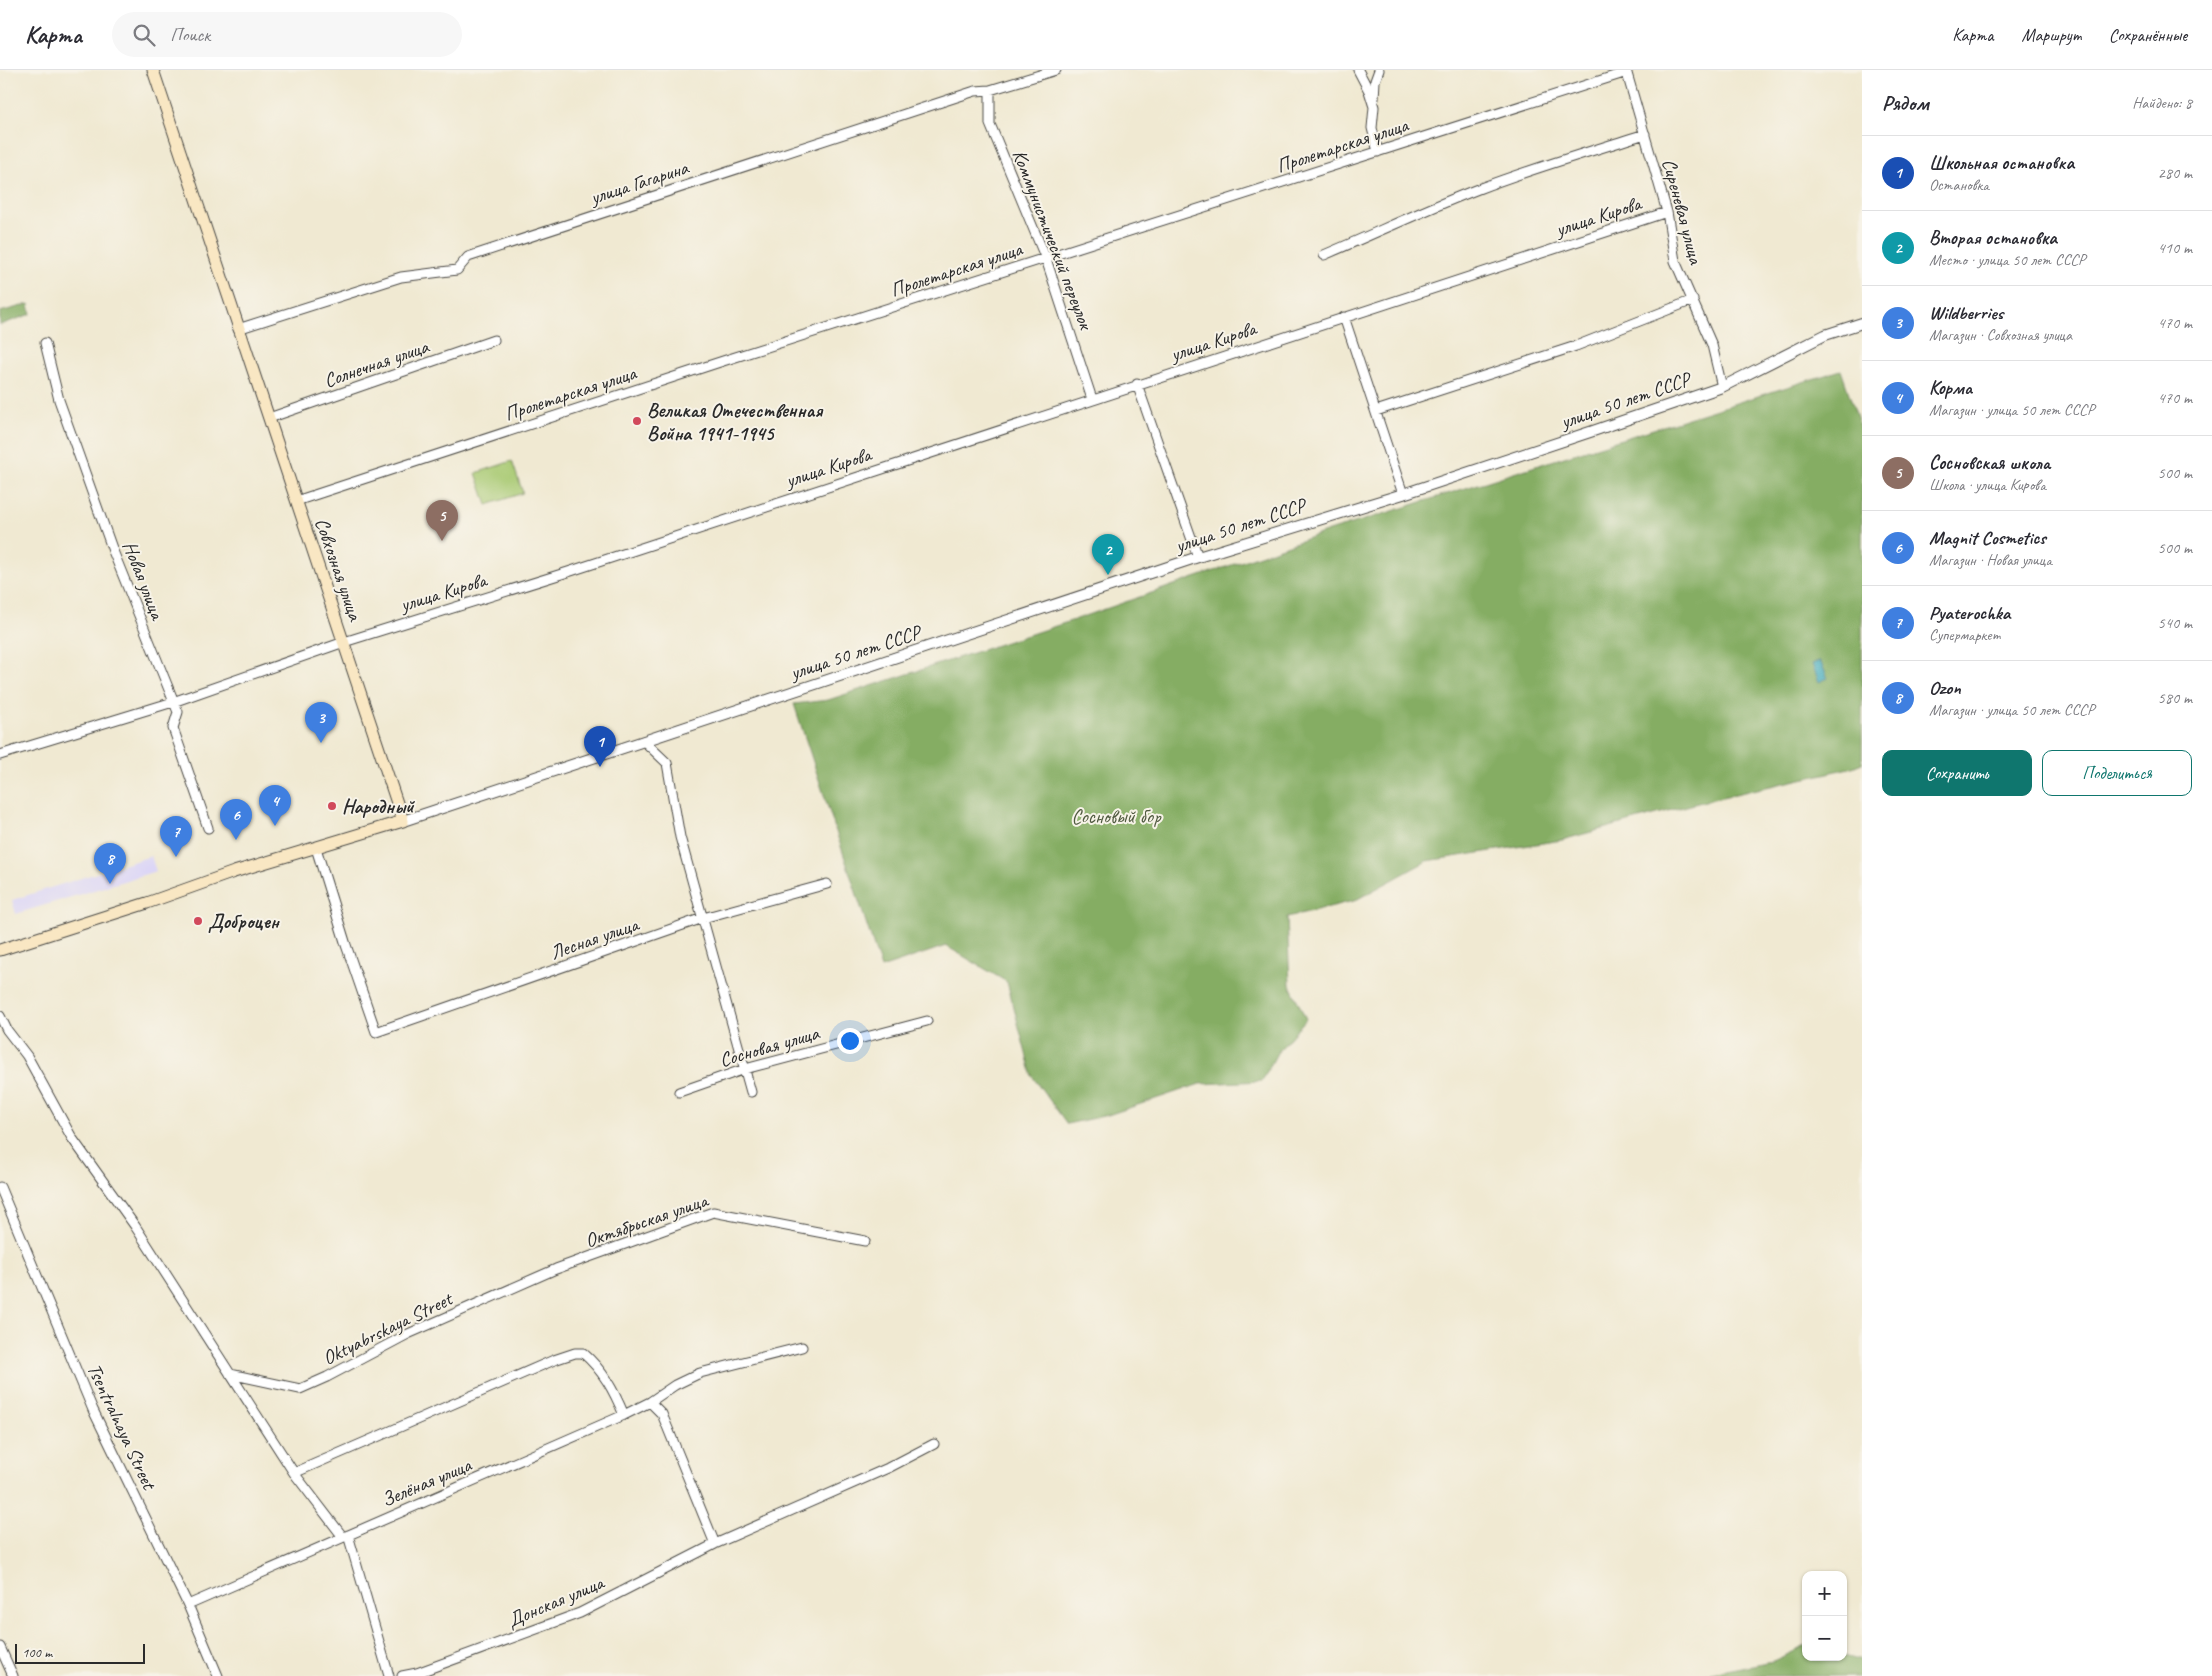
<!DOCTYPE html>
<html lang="ru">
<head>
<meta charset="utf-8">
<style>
	:root { --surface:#fff; --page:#f7f7f7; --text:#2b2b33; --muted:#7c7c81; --line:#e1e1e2; --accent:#0f766e }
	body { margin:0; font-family:Caveat,sans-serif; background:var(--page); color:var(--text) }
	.controls { position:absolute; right:15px; bottom:15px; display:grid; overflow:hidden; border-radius:10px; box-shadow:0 1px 4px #0004 }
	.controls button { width:45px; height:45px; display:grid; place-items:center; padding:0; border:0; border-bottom:1px solid var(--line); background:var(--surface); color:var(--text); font:25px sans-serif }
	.scale { position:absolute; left:15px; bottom:12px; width:130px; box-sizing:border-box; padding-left:5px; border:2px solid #2b2b2b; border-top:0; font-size:14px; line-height:18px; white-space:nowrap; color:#2b2b2b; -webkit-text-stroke:4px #f7f3e8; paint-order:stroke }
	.you { position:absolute; left:849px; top:970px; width:18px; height:18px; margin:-12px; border:4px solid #fff; border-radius:50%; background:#1a73e8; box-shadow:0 0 0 8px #1a73e833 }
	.badge { display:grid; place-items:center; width:32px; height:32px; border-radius:50%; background:var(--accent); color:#fff; font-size:16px; font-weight:700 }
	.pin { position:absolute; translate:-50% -41px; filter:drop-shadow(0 1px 2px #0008) }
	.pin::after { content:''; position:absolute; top:26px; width:18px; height:15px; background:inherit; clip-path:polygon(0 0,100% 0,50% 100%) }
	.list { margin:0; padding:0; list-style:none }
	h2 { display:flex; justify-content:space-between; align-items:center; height:65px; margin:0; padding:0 20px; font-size:21px }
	h2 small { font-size:16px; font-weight:400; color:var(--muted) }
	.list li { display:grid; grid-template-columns:32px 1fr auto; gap:15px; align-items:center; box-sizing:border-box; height:75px; padding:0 20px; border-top:1px solid var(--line) }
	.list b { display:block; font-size:19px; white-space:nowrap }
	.list p { margin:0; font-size:16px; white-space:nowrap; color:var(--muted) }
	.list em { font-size:16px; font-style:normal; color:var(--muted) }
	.actions { display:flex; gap:10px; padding:15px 20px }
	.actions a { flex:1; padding:11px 0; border:1px solid var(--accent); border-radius:10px; text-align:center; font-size:18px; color:var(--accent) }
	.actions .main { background:var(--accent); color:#fff }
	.icon { flex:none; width:28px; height:28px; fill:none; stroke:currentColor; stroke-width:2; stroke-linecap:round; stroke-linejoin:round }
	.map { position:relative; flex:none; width:1862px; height:1606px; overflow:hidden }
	header { display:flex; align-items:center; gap:30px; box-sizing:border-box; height:70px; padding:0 25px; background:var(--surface); border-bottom:1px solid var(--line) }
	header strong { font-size:24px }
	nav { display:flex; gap:28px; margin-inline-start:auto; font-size:18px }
	.search { width:350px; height:45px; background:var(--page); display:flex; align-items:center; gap:12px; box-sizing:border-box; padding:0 18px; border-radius:28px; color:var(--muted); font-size:19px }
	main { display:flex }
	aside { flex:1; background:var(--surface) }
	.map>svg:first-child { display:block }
</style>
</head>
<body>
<header>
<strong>Карта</strong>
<div class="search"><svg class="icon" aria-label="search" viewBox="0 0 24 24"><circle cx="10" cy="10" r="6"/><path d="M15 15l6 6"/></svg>Поиск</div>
<nav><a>Карта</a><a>Маршрут</a><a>Сохранённые</a></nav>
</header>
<main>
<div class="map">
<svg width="1862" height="1606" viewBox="0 0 1862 1606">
	<rect width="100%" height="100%" fill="#f7f3e8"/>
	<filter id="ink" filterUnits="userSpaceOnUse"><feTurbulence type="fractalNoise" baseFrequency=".02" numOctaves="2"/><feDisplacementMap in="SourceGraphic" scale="10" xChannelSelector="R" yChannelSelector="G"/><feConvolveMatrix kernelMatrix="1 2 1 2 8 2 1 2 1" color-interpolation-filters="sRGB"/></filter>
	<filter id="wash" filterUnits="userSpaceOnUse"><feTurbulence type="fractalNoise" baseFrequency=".0096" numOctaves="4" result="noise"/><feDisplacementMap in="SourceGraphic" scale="20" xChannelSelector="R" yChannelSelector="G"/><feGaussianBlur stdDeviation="1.12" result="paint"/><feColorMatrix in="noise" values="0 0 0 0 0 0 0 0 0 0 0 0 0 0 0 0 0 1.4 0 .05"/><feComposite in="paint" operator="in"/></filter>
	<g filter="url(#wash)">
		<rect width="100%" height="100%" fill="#f0e9d2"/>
		<path fill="#dcd6f6" d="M151,786L156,801L16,844L12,830Z"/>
		<path fill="#a7c971" stroke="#697a4e" d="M512,391L523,423L487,435L476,403Z"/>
		<path fill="#85ad63" stroke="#586c47" d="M29,234L31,244L0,255V242Z
			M1841,300L1862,362V693L1850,698L1709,730L1562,770L1427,791L1354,831L1287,847L1290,915L1306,949L1277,983L1262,1011L1200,1014L1108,1045L1067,1054L1032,1006L1007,912L946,876L881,898L794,634L828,630L1071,551L1326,462Z
			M1806,1576V1587L1843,1586L1862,1591V1606H1696L1773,1591Z"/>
		<path fill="#3ca9bb" stroke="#346a73" d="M1820,591L1828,608L1819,612L1812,594Z"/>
	</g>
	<g filter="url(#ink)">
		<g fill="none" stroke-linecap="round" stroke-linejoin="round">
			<g stroke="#494844" stroke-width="11">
				<path id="minor" d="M1358,0L1369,21L1374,37L1372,58L1378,82
					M1626,0L1667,142L1675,191L1712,275L1722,317
					M990,20V54L1046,189L1092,329
					M1374,29L1375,11L1379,0
					M1324,185C1376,163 1426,139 1478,119C1533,98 1589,82 1645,64
					M1344,247L1403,424
					M238,259L401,207L457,200L468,187L975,21L990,20L1056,0
					M45,273L59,330L113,481L178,642L173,658L208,758
					M1137,314L1198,487
					M1376,341L1576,276L1693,230
					M269,348L494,270
					M296,431L723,291L1627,2
					M644,671L667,693L680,767L751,1022
					M0,685L173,632L344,572L568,502L1667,142
					M316,778L346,875L376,962L703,848L827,814
					M0,946L7,960L27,986L72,1068L135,1156L294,1403L343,1467
					M679,1022L745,999L927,951
					M0,1117L93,1340L188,1535L218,1606
					M230,1304L300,1319L327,1307L408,1264L556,1199L713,1142L865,1171
					M650,1332L662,1344L715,1474L888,1398L934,1374
					M294,1403L554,1290L575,1283H583C603,1300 614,1321 624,1345
					M348,1465L389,1606
					M188,1535L624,1345L650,1332L675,1315L700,1303L802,1277
					M0,1577L13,1606
					M402,1606L417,1603L580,1543L715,1474"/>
			</g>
			<g stroke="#494844" stroke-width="12">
				<path id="tertiary" d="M403,751L1198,487L1403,424L1593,361L1722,317L1825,265L1862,253"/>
			</g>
			<g stroke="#494844" stroke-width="13">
				<path id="secondary" d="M0,880L147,833L234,802L403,751L153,0"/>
			</g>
			<use href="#minor" stroke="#fff" stroke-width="9"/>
			<use href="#tertiary" stroke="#fff" stroke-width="10"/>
			<use href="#secondary" stroke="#f9e7c3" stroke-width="11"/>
		</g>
	</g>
	<g fill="#d1495b" stroke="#f7f3e8" stroke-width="2">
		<circle cx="637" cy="351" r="5"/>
		<circle cx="332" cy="736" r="5"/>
		<circle cx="198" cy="851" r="5"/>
	</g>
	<g text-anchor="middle" stroke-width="4" stroke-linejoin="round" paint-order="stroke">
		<g font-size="20" fill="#2b2b2b" stroke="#f7f3e8">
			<text transform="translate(1342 75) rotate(-18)" y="7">Пролетарская улица</text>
			<text transform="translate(639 112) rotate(-18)" y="7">улица Гагарина</text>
			<text transform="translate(1683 141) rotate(75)" y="7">Сиреневая улица</text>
			<text transform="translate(1598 146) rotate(-18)" y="7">улица Кирова</text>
			<text transform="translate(1053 169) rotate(69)" y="7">Коммунистический переулок</text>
			<text transform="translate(956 199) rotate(-18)" y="7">Пролетарская улица</text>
			<text transform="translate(1213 271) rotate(-18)" y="7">улица Кирова</text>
			<text transform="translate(376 293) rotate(-19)" y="7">Солнечная улица</text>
			<text transform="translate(570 323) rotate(-18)" y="7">Пролетарская улица</text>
			<text transform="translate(1625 330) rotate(-19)" y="7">улица 50 лет СССР</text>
			<text transform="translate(828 397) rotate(-18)" y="7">улица Кирова</text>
			<text transform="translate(1240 455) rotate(-18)" y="7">улица 50 лет СССР</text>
			<text transform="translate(339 499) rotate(71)" y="7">Совхозная улица</text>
			<text transform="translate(144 510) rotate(69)" y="7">Новая улица</text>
			<text transform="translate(443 522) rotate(-17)" y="7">улица Кирова</text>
			<text transform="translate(855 582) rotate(-18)" y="7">улица 50 лет СССР</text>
			<text transform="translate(594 868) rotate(-19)" y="7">Лесная улица</text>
			<text transform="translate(769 976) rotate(-16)" y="7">Сосновая улица</text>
			<text transform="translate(646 1150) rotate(-19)" y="7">Октябрьская улица</text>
			<text transform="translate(387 1258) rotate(-26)" y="7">Oktyabrskaya Street</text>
			<text transform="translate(122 1356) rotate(65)" y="7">Tsentralnaya Street</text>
			<text transform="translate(426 1412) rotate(-23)" y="7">Зелёная улица</text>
			<text transform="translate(555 1531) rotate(-23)" y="7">Донская улица</text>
		</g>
		<g font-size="20" font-weight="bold" fill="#2b2b2b" stroke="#f7f3e8" text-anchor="start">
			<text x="647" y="347">Великая Отечественная<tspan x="647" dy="23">Война 1941-1945</tspan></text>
			<text x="342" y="743">Народный</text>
			<text x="208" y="858">Доброцен</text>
		</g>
		<g font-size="20" fill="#505a40" stroke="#f7f3e8">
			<text x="1116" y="753">Сосновый бор</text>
		</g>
	</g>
</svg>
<div class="controls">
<button>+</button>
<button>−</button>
</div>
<div class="scale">100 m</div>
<div class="you"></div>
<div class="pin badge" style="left:600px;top:697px;background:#1a4fb4">1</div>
<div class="pin badge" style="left:1108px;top:505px;background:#0f9aa8">2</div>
<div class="pin badge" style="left:321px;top:673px;background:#3f7fe0">3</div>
<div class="pin badge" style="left:275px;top:756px;background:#3f7fe0">4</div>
<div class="pin badge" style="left:442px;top:471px;background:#8d6e63">5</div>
<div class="pin badge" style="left:236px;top:770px;background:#3f7fe0">6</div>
<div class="pin badge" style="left:176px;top:787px;background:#3f7fe0">7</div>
<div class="pin badge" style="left:110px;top:814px;background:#3f7fe0">8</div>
</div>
<aside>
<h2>Рядом<small>Найдено: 8</small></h2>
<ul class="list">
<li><span class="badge" style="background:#1a4fb4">1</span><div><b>Школьная остановка</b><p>Остановка</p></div><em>280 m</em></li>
<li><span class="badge" style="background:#0f9aa8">2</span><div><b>Вторая остановка</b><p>Место · улица 50 лет СССР</p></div><em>410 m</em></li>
<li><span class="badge" style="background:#3f7fe0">3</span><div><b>Wildberries</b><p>Магазин · Совхозная улица</p></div><em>470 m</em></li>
<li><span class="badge" style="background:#3f7fe0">4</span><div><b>Корма</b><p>Магазин · улица 50 лет СССР</p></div><em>470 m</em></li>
<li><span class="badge" style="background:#8d6e63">5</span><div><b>Сосновская школа</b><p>Школа · улица Кирова</p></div><em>500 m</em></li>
<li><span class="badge" style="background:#3f7fe0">6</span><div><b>Magnit Cosmetics</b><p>Магазин · Новая улица</p></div><em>500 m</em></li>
<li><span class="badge" style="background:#3f7fe0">7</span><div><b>Pyaterochka</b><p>Супермаркет</p></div><em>540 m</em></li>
<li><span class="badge" style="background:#3f7fe0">8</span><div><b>Ozon</b><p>Магазин · улица 50 лет СССР</p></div><em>580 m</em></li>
</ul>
<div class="actions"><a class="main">Сохранить</a><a>Поделиться</a></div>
</aside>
</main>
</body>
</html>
